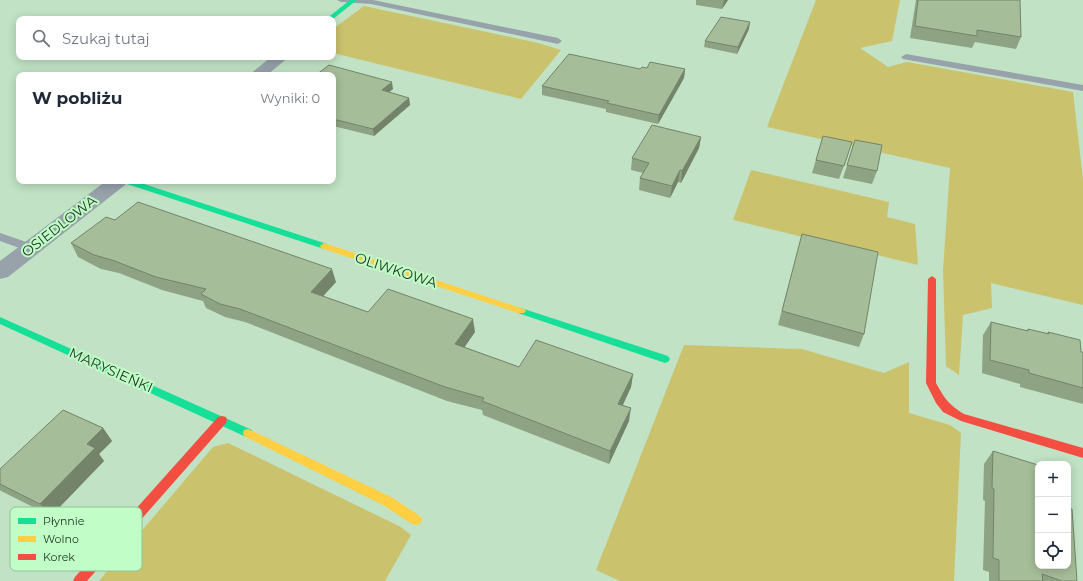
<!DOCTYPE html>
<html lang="pl">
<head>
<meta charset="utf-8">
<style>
	:root { --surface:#fff; --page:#f6f6f7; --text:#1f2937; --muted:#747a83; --line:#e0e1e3 }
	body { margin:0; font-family:Montserrat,sans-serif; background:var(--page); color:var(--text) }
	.controls { position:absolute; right:12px; bottom:12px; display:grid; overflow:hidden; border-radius:8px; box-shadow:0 2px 10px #0003 }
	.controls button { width:36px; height:36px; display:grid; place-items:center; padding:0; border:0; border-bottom:1px solid var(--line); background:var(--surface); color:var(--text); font:20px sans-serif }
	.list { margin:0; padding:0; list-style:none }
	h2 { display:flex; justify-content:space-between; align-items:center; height:52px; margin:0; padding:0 16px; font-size:17px }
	h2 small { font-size:13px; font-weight:400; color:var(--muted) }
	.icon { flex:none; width:22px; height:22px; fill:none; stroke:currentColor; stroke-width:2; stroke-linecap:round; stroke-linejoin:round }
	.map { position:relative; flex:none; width:1083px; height:581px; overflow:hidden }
	.search { position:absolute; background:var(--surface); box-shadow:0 2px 10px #0003; left:16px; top:16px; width:320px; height:44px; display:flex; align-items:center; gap:10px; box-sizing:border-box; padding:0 14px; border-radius:8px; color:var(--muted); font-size:15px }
	.panel { position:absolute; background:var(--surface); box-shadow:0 2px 10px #0003; left:16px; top:72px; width:320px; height:112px; border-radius:8px }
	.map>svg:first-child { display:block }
</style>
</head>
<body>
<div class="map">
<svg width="1083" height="581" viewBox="0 0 1083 581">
	<rect width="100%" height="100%" fill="#c1e2c4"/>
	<path fill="#cbc26d" d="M816,0H900L892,41L860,48L888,67L907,62L1073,92L1083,180V305L991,283L992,308L963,315L959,375L946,366L943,270L950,168L767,127Z
		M364,6L538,43L561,50L521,99L333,53V29Z
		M751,170L889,202L887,217L915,224L918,265L733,220Z
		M684,345L802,349L884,373L909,362V413L950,425L961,433L954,581H620L596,570Z
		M228,443L401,527L411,535L385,581H99L213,447Z"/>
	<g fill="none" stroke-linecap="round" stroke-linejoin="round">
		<path fill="#97a2ab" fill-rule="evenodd" d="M337,0H373L558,38L562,41L558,44L371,4L341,2Z
			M906,54L1083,85V91L903,59L901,57Z
			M0,233L35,245L37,248L35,251L31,252L0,241Z"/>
		<path fill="#97a2ab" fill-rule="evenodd" d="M271,57H289L267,75H249Z
			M106,181H127L125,185L8,277L0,279V261Z"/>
		<path fill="#16e098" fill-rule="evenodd" d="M350,0H357L333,19H326Z
			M123,181H135L327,244L328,246L324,249L321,248L124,183Z
			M521,308L668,356L670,359L668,362L665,363L518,313L516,311Z
			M0,317L252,430L253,433L252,436L248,437L244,436L0,324Z"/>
		<path fill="#ffcf43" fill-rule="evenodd" d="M324,243L524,309L526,311L524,313H518L321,248L320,246Z
			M248,429L391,497L420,516L422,520L420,524L416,525L412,524L383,505L244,436L243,433L244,430Z"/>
		<path fill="#f24e42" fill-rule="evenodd" d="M932,276L936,279V383C945,399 948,404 964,414L1083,448V458L961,421L943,412L936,403L926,383L928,279Z
			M222,416L226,417L227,420L226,423L87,581H73L75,577L218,417Z"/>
	</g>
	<path fill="#8ea383" d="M696,0H728L722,9L696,5Z
		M916,0H1020L1021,37L1016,49L975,42L972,48L910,38Z
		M749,29L737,54L704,47L705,41Z
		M647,68L685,69L684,78L658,124L606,112V109L542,95V86Z
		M333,75L393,89L389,92L409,98L410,105L374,136L333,126Z
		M823,136L848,155L839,179L812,173Z
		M701,137L699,148L681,183L678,182L670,198L639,190L640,178L643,173L631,170L632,158Z
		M855,140L877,171L872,184L843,178Z
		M115,220L336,282L323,296L368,312L475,332L464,347L519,367L633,374L631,387L623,405L629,421L609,464L483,415L482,410L447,401L245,322L225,317L206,308L203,301L162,290L119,273L101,269L78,257L71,243Z
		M802,234L864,334L859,347L778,325Z
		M991,322L1026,331L1028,329L1047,334L1048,332L1081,352H1083V404L1020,387V384L982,373L983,335Z
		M103,428L112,441L99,454L104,461L51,516L1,491L0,490V469Z
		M993,451L1038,566L1077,581H989V572L983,570L985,501L983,500L984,464Z"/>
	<path fill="#74846a" d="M724,0H728L722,9Z
		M750,22L749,29L737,54L738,47Z
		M685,69L684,78L658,124L659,115Z
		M392,82L393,89L383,97L382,90Z
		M409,98L410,105L374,136L373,129Z
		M701,137L699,148L681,183L682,171Z
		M680,170L678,182L670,198L672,186Z
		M332,269L336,282L315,305L311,292Z
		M473,319L475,332L457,358L455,344Z
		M633,374L631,387L617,417L618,404Z
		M631,408L629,421L609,464L610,451Z
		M103,428L112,441L99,454L104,461L51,516L40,504L87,444Z"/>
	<path fill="#a5bd98" stroke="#74846a" d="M918,0H1020L1021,37L977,30V36L915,26Z
		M721,17L750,22L738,47L705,41Z
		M569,54L640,69L642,67L647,68L650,62L685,69L659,115L607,103L609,101L542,86Z
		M329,65L392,82L382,90L409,98L373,129L333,119V75H316Z
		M652,125L701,137L682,171L680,170L672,186L640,178L649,163L632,158Z
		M823,136L852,142L844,166L816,160Z
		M855,140L882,145L877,171L847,165Z
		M138,202L332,269L311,292L368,312L388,289L473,319L455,344L497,359L519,367L536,340L633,374L618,404L631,408L610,451L482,401L484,398L445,387L240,309L220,304L201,294L206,289L156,277L112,260L94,255L71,243L106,217L115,220Z
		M802,234L878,252L864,334L782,311Z
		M991,322L1028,331V329L1049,334L1048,332L1080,340L1081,352H1083V388L1029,373V370L990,360Z
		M63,410L103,428L87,444L95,448L40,504L0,484V469Z
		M993,451L1038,465V566H1068V508L1072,509L1077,581H1062L1042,574L1043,581H999V560L993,558L994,489L992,488Z"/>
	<g text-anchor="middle" stroke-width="4" stroke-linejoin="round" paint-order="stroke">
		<g font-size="14" fill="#203823" stroke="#c0fdc7">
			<text transform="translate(59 226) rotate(-38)" y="5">OSIEDLOWA</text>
			<text transform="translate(396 270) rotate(18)" y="5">OLIWKOWA</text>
			<text transform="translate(111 370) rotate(24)" y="5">MARYSIEŃKI</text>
		</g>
	</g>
	<rect x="10" y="507" width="132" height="64" rx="6" fill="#c0fdc7" stroke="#90c296" stroke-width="1"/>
	<rect x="18" y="518" width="18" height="6" fill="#16e098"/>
	<rect x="18" y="536" width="18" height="6" fill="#ffcf43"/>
	<rect x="18" y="554" width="18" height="6" fill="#f24e42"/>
	<g font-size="11" fill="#203823">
		<text x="43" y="525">Płynnie</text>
		<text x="43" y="543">Wolno</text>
		<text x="43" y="561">Korek</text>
	</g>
</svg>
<div class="controls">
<button>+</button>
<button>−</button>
<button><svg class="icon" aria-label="locate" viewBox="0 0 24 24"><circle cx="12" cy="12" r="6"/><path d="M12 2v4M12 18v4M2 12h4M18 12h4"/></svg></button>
</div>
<div class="search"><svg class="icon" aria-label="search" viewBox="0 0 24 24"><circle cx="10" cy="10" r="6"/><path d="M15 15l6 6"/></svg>Szukaj tutaj</div>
<section class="panel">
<h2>W pobliżu<small>Wyniki: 0</small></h2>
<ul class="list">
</ul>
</section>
</div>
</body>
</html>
